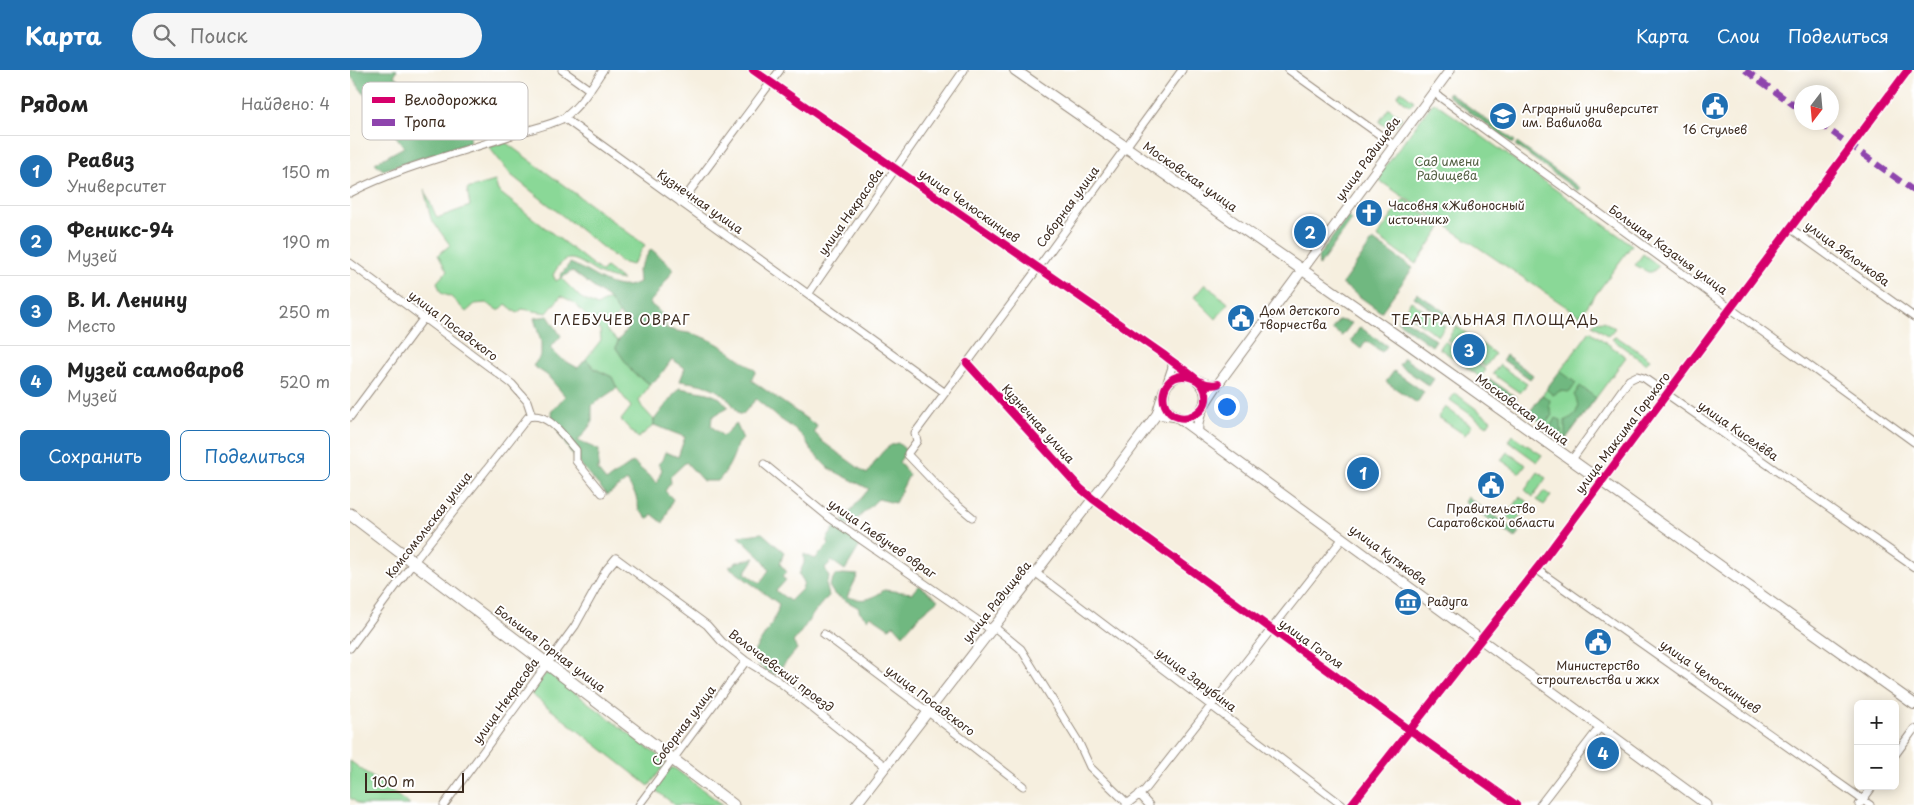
<!DOCTYPE html>
<html lang="ru">
<head>
<meta charset="utf-8">
<style>
	:root { --surface:#fff; --page:#f6f6f6; --text:#222; --muted:#767676; --line:#e0e0e0; --accent:#1f6fb2 }
	body { margin:0; font-family:"Playpen Sans",sans-serif; background:var(--page); color:var(--text) }
	.controls { position:absolute; right:15px; bottom:15px; display:grid; overflow:hidden; border-radius:8px; box-shadow:0 2px 12px #0003 }
	.controls button { width:45px; height:45px; display:grid; place-items:center; padding:0; border:0; border-bottom:1px solid var(--line); background:var(--surface); color:var(--text); font:25px sans-serif }
	.compass { position:absolute; left:1444px; top:15px; width:45px; height:45px; border-radius:50%; background:var(--surface); box-shadow:0 2px 12px #0003; rotate:196deg }
	.scale { position:absolute; left:15px; bottom:12px; width:99px; box-sizing:border-box; padding-left:5px; border:2px solid #3b2a1e; border-top:0; font-size:14px; line-height:18px; white-space:nowrap; color:#3b2a1e; -webkit-text-stroke:4px #fff; paint-order:stroke }
	.you { position:absolute; left:876px; top:336px; width:18px; height:18px; margin:-12px; border:4px solid #fff; border-radius:50%; background:#1a73e8; box-shadow:0 0 0 8px #1a73e833 }
	.badge { display:grid; place-items:center; width:32px; height:32px; border-radius:50%; background:var(--accent); color:#fff; font-size:16px; font-weight:700 }
	.pin { position:absolute; translate:-50% -50%; border:2px solid #fff; box-shadow:0 1px 5px #0006 }
	.list { margin:0; padding:0; list-style:none }
	h2 { display:flex; justify-content:space-between; align-items:center; height:65px; margin:0; padding:0 20px; font-size:21px }
	h2 small { font-size:16px; font-weight:400; color:var(--muted) }
	.list li { display:grid; grid-template-columns:32px 1fr auto; gap:15px; align-items:center; box-sizing:border-box; height:70px; padding:0 20px; border-top:1px solid var(--line) }
	.list b { display:block; font-size:19px; white-space:nowrap }
	.list p { margin:0; font-size:16px; white-space:nowrap; color:var(--muted) }
	.list em { font-size:16px; font-style:normal; color:var(--muted) }
	.actions { display:flex; gap:10px; padding:15px 20px }
	.actions a { flex:1; padding:11px 0; border:1px solid var(--accent); border-radius:8px; text-align:center; font-size:18px; color:var(--accent) }
	.actions .main { background:var(--accent); color:#fff }
	.icon { flex:none; width:28px; height:28px; fill:none; stroke:currentColor; stroke-width:2; stroke-linecap:round; stroke-linejoin:round }
	.map { position:relative; flex:none; width:1564px; height:735px; overflow:hidden }
	header { display:flex; align-items:center; gap:30px; box-sizing:border-box; height:70px; padding:0 25px; background:var(--accent); color:#fff }
	header strong { font-size:24px }
	nav { display:flex; gap:28px; margin-inline-start:auto; font-size:18px }
	.search { width:350px; height:45px; background:var(--page); display:flex; align-items:center; gap:12px; box-sizing:border-box; padding:0 18px; border-radius:28px; color:var(--muted); font-size:19px }
	main { display:flex }
	aside { flex:1; background:var(--surface) }
	.map>svg:first-child { display:block }
</style>
</head>
<body>
<header>
<strong>Карта</strong>
<div class="search"><svg class="icon" aria-label="search" viewBox="0 0 24 24"><circle cx="10" cy="10" r="6"/><path d="M15 15l6 6"/></svg>Поиск</div>
<nav><a>Карта</a><a>Слои</a><a>Поделиться</a></nav>
</header>
<main>
<aside>
<h2>Рядом<small>Найдено: 4</small></h2>
<ul class="list">
<li><span class="badge">1</span><div><b>Реавиз</b><p>Университет</p></div><em>150 m</em></li>
<li><span class="badge">2</span><div><b>Феникс-94</b><p>Музей</p></div><em>190 m</em></li>
<li><span class="badge">3</span><div><b>В. И. Ленину</b><p>Место</p></div><em>250 m</em></li>
<li><span class="badge">4</span><div><b>Музей самоваров</b><p>Музей</p></div><em>520 m</em></li>
</ul>
<div class="actions"><a class="main">Сохранить</a><a>Поделиться</a></div>
</aside>
<div class="map">
<svg width="1564" height="735" viewBox="0 0 1564 735">
	<rect width="100%" height="100%" fill="#fff"/>
	<filter id="ink" filterUnits="userSpaceOnUse"><feTurbulence type="fractalNoise" baseFrequency=".02" numOctaves="2"/><feDisplacementMap in="SourceGraphic" scale="10" xChannelSelector="R" yChannelSelector="G"/><feConvolveMatrix kernelMatrix="1 2 1 2 8 2 1 2 1" color-interpolation-filters="sRGB"/></filter>
	<filter id="wash" filterUnits="userSpaceOnUse"><feTurbulence type="fractalNoise" baseFrequency=".0096" numOctaves="4" result="noise"/><feDisplacementMap in="SourceGraphic" scale="20" xChannelSelector="R" yChannelSelector="G"/><feGaussianBlur stdDeviation="1.12" result="paint"/><feColorMatrix in="noise" values="0 0 0 0 0 0 0 0 0 0 0 0 0 0 0 0 0 1.4 0 .05"/><feComposite in="paint" operator="in"/></filter>
	<g filter="url(#wash)">
		<rect width="100%" height="100%" fill="#f6efdf"/>
		<path fill="#8ad897" stroke="#62815a" d="M1051,21L1064,31L1060,36L1047,26Z
			M1086,33L1282,175L1230,246L1030,111V104L1082,34Z
			M1039,38L1052,48L1042,59H1039L1029,52Z
			M155,72L295,175L282,195L271,192L161,105L139,77Z
			M145,111L148,121L252,202L256,197L273,210C265,209 257,207 250,204C229,193 218,176 203,205L206,211L211,208L231,228L247,236L259,229L280,249L269,244L256,260L268,271L266,278L283,303L300,314L289,331L292,337L304,350V355L288,368L271,350L281,337L267,318L262,307L245,299L236,289L251,270L250,260L223,232L211,226L197,243L172,239L167,243L156,234L149,241L136,233L125,234L116,242L101,227L91,223L87,212L97,201L88,185L100,175L81,149L74,119L87,148L120,136L117,119Z
			M1054,129L1092,156L1066,194L1027,167Z
			M1293,184L1309,196L1302,202H1298L1285,195Z
			M855,214L878,233L866,249L844,227Z
			M1061,231L1095,256L1088,266L1054,242Z
			M1253,251L1265,258L1258,266L1243,255L1246,252Z
			M1106,256L1124,269L1119,275L1116,273L1111,280L1097,270Z
			M1240,261L1276,287L1215,370L1179,343Z
			M1265,267L1270,269L1300,289L1296,294L1262,269Z
			M1094,271L1136,300L1130,307L1089,278Z
			M1128,271L1145,284L1135,297L1122,287L1126,280L1123,278Z
			M1149,295L1177,314L1170,323L1143,304Z
			M1105,323L1141,350L1137,356L1100,330Z
			M1095,337L1122,356L1115,365L1088,347Z
			M1162,365L1192,385L1187,392L1158,371Z
			M1157,382L1176,395L1170,403L1151,390Z
			M1188,402L1196,408L1183,427L1175,420Z
			M1194,421L1201,426L1194,435L1187,430Z
			M1170,427L1179,433L1165,452L1157,446Z
			M199,603L315,691V694L299,716L181,624L195,604Z
			M0,691L60,735H10L0,728Z
			M320,698H324L373,735H325L304,719Z"/>
		<path fill="#6fb880" stroke="#55714f" d="M0,0H47L44,6L122,60L119,73L33,100L25,93L54,77L0,5Z
			M1099,22L1165,71L1163,74L1097,25Z
			M1167,73L1230,118L1228,121L1165,75Z
			M998,146L1002,150L969,196L968,187Z
			M1023,170L1063,198L1031,242L992,214Z
			M301,179L324,199L307,224L299,233C308,240 316,245 316,258C326,262 337,262 347,265C369,271 388,288 406,301L401,310L467,356L464,362L473,372L517,404C525,393 533,375 548,373L557,381L549,392L559,405L545,433L528,429L501,455H496L492,451L519,419L478,398L461,380L455,369L445,359L430,349L406,329L393,344H389C373,318 360,315 330,311L335,298L322,289L309,307L300,314L283,303L266,278L268,271L279,257L259,229L222,201L211,208L210,206L220,193C241,201 266,226 289,212L288,200Z
			M1067,223L1102,247L1099,252L1064,227Z
			M198,246L211,266L200,278L210,288L228,298L236,289L245,299L262,307L267,318L242,335V353L228,371L249,380L248,401L256,411L283,392L307,413L312,399L308,394L312,390L315,382L328,387L335,367L304,355V350L329,318L358,323L370,328L378,337L362,347L361,356L373,366L386,353L393,369L387,374C384,388 377,401 368,411H353L336,392L320,407L321,412L315,421L323,429L313,453L302,444L298,449L289,440L286,426L277,411L257,425C236,400 209,375 201,342L215,326L197,305L183,296L191,285V272L184,248Z
			M1050,246L1086,270L1082,276L1047,251Z
			M989,250L1002,253L992,266L982,259Z
			M1010,257L1037,276L1032,282L1016,271L1011,279L1001,271Z
			M1156,285L1183,305L1180,309L1153,290Z
			M1054,288L1084,309L1079,316L1049,295Z
			M1044,301L1074,322L1067,333L1036,312Z
			M1210,301L1226,313L1220,322L1210,321L1203,325L1196,319Z
			M1140,309L1167,328L1163,333L1137,314Z
			M1230,316L1246,328L1215,370V350C1228,346 1231,336 1224,325Z
			M1192,325L1200,330L1199,335L1202,345L1195,355L1179,343Z
			M1205,348L1211,350L1212,368L1199,359Z
			M1117,427L1169,463L1165,468L1114,432Z
			M485,457L511,474L495,500L482,491L475,498L479,507L476,514L479,526C464,539 456,557 443,572L447,579L425,605L415,600L401,588C409,569 426,554 429,534L379,497L387,492L405,488L395,503L410,513L419,500L412,489L388,466L412,463L434,482L430,494L437,502L432,507L436,510L426,521L440,531L452,519L454,512L449,504L454,493V484L465,489L479,474L477,469Z
			M493,504L508,505L497,527C514,531 519,531 534,520L562,523L569,515L588,530L570,545L553,565L544,555L539,558L521,546L517,549L509,541V538L484,524L479,516L485,505Z"/>
	</g>
	<g filter="url(#ink)">
		<g fill="none" stroke-linecap="round" stroke-linejoin="round">
			<g stroke="#988c7e" stroke-width="9">
				<path id="minor" d="M212,0L240,20
					M403,0L814,285L841,306
					M939,0L1044,75
					M1083,22L1564,372
					M214,48L594,322
					M0,123C52,96 110,83 165,64C177,60 206,54 215,47C231,35 242,16 253,0
					M331,133L430,0
					M1440,158L1564,247
					M0,193L162,314L177,331L182,346
					M459,223L614,0
					M617,293L730,418L743,429L1053,655L1166,735
					M816,315L822,297L821,291
					M0,347L73,249
					M1221,391L1279,310L1287,306L1294,308L1564,497
					M414,394L480,448L640,559
					M622,447L598,427L558,385V383L567,371L565,363L688,198L832,0
					M1186,499L1520,735
					M686,503L992,735
					M643,556L671,579L728,671L740,697L777,733
					M474,564L590,651L673,716
					M0,578L63,493L178,347C198,341 214,367 226,380V391L252,423
					M1545,685L1564,659
					M789,724L799,735
					M94,735L225,556L256,500L266,488L357,555L372,572L396,591L427,610L535,696
					M289,735L396,591
					M776,735L795,720L993,468
					M1001,735L1191,493L1558,0
					M1190,735L1250,657
					M1509,735L1523,716"/>
			</g>
			<g stroke="#988c7e" stroke-width="11">
				<path id="tertiary" d="M842,307C873,325 843,363 820,342C815,338 813,331 814,325C814,317 820,310 827,307C842,301 854,319 868,314
					M807,344L827,347L1357,735
					M848,363C846,344 858,329 868,314L1100,0
					M506,735L769,395L807,344L814,320"/>
			</g>
			<g stroke="#988c7e" stroke-width="12">
				<path id="secondary" d="M665,0L1056,272L1564,634"/>
			</g>
			<g stroke="#988c7e" stroke-width="13">
				<path id="primary" d="M0,444L383,735"/>
			</g>
			<use href="#minor" stroke="#fff" stroke-width="7"/>
			<use href="#tertiary" stroke="#fff" stroke-width="9"/>
			<use href="#secondary" stroke="#fff" stroke-width="10"/>
			<use href="#primary" stroke="#fff" stroke-width="11"/>
			<path stroke="#8e44ad" stroke-width="6" stroke-dasharray="12 6" stroke-linecap="butt" d="M1395,0L1452,41
				M1468,52L1564,121"/>
			<g stroke="#fff" stroke-width="11">
				<path id="cycleway" d="M403,0L814,285C823,293 847,307 853,316C868,341 826,362 815,335C811,325 815,313 824,308C841,300 853,319 868,314
					M617,293L730,418L743,429L1053,655L1166,735
					M1001,735L1191,493L1558,0"/>
			</g>
			<use href="#cycleway" stroke="#d6006c" stroke-width="8"/>
		</g>
	</g>
	<defs>
		<g id="civic-disc" transform="scale(1.4375)"><circle r="9.5" fill="#1f6fb2" stroke="#fff"/><path d="M-.6-6.5H3V-4.5H.6V-3L4-1V1h2V6H-6V1h2V-1L-.6-3ZM-1.2 2.5V6h2.4V2.5Z" fill="#fff"/></g>
		<g id="university-disc" transform="scale(1.4375)"><circle r="9.5" fill="#1f6fb2" stroke="#fff"/><path d="M0-5L7-2L0 1L-7-2ZM-4 1L0 2.5L4 1V4Q0 6-4 4Z" fill="#fff"/></g>
		<g id="church-disc" transform="scale(1.4375)"><circle r="9.5" fill="#1f6fb2" stroke="#fff"/><path d="M-1.2-6h2.4v3.5h3.3v2.4h-3.3V6h-2.4V-.1h-3.3v-2.4h3.3Z" fill="#fff"/></g>
		<g id="museum-disc" transform="scale(1.4375)"><circle r="9.5" fill="#1f6fb2" stroke="#fff"/><path d="M0-6L6-3V-2H-6V-3ZM-5-1h2V3h-2ZM-1-1h2V3h-2ZM3-1h2V3H3ZM-6 4H6V6H-6Z" fill="#fff"/></g>
	</defs>
	<g fill-rule="evenodd">
		<use href="#civic-disc" x="1365" y="36"/>
		<use href="#university-disc" x="1153" y="46"/>
		<use href="#church-disc" x="1019" y="143"/>
		<use href="#civic-disc" x="891" y="248"/>
		<use href="#civic-disc" x="1141" y="415"/>
		<use href="#museum-disc" x="1058" y="532"/>
		<use href="#civic-disc" x="1248" y="572"/>
	</g>
	<g text-anchor="middle" stroke-width="4" stroke-linejoin="round" paint-order="stroke">
		<g font-size="12" fill="#3b2a1e" stroke="#fff" text-anchor="start">
			<text x="1172" y="43">Аграрный университет<tspan x="1172" dy="14">им. Вавилова</tspan></text>
			<text x="1365" y="64" text-anchor="middle">16 Стульев</text>
			<text x="1038" y="140">Часовня «Живоносный<tspan x="1038" dy="14">источник»</tspan></text>
			<text x="910" y="245">Дом детского<tspan x="910" dy="14">творчества</tspan></text>
			<text x="1141" y="443" text-anchor="middle">Правительство<tspan x="1141" dy="14">Саратовской области</tspan></text>
			<text x="1077" y="536">Радуга</text>
			<text x="1248" y="600" text-anchor="middle">Министерство<tspan x="1248" dy="14">строительства и жкх</tspan></text>
		</g>
		<g font-size="12" fill="#3b2a1e" stroke="#fff">
			<text transform="translate(1018 89) rotate(-54)" y="4">улица Радищева</text>
			<text transform="translate(840 107) rotate(35)" y="4">Московская улица</text>
			<text transform="translate(350 132) rotate(35)" y="4">Кузнечная улица</text>
			<text transform="translate(619 136) rotate(35)" y="4">улица Челюскинцев</text>
			<text transform="translate(718 137) rotate(-54)" y="4">Соборная улица</text>
			<text transform="translate(501 142) rotate(-55)" y="4">улица Некрасова</text>
			<text transform="translate(1318 180) rotate(36)" y="4">Большая Казачья улица</text>
			<text transform="translate(1497 184) rotate(36)" y="4">улица Яблочкова</text>
			<text transform="translate(103 256) rotate(37)" y="4">улица Посадского</text>
			<text transform="translate(1172 340) rotate(36)" y="4">Московская улица</text>
			<text transform="translate(688 354) rotate(48)" y="4">Кузнечная улица</text>
			<text transform="translate(1388 361) rotate(35)" y="4">улица Киселёва</text>
			<text transform="translate(1273 363) rotate(-53)" y="4">улица Максима Горького</text>
			<text transform="translate(79 455) rotate(-52)" y="4">Комсомольская улица</text>
			<text transform="translate(532 469) rotate(35)" y="4">улица Глебучев овраг</text>
			<text transform="translate(1038 485) rotate(36)" y="4">улица Кутякова</text>
			<text transform="translate(647 532) rotate(-51)" y="4">улица Радищева</text>
			<text transform="translate(961 574) rotate(36)" y="4">улица Гоголя</text>
			<text transform="translate(200 579) rotate(37)" y="4">Большая Горная улица</text>
			<text transform="translate(431 601) rotate(37)" y="4">Волочаевский проезд</text>
			<text transform="translate(1360 607) rotate(35)" y="4">улица Челюскинцев</text>
			<text transform="translate(846 610) rotate(37)" y="4">улица Зарубина</text>
			<text transform="translate(156 631) rotate(-54)" y="4">улица Некрасова</text>
			<text transform="translate(580 631) rotate(37)" y="4">улица Посадского</text>
			<text transform="translate(334 656) rotate(-53)" y="4">Соборная улица</text>
		</g>
		<g font-size="12" fill="#535e42" stroke="#fff">
			<text x="1097" y="96">Сад имени<tspan x="1097" dy="14">Радищева</tspan></text>
		</g>
		<g font-size="14" letter-spacing="1" fill="#3b2a1e" stroke="#fff">
			<text x="272" y="255">ГЛЕБУЧЕВ ОВРАГ</text>
			<text x="1145" y="255">ТЕАТРАЛЬНАЯ ПЛОЩАДЬ</text>
		</g>
	</g>
	<rect x="12" y="12" width="166" height="58" rx="8" fill="#fff" stroke="#c4bfbc" stroke-width="1"/>
	<rect x="22" y="27" width="23" height="6" fill="#d6006c"/>
	<rect x="22" y="49" width="23" height="7" fill="#8e44ad"/>
	<g font-size="14" fill="#3b2a1e">
		<text x="54" y="35">Велодорожка</text>
		<text x="54" y="57">Тропа</text>
	</g>
</svg>
<div class="controls">
<button>+</button>
<button>−</button>
</div>
<svg class="compass" viewBox="-18 -18 36 36"><path d="M0-13l5 13h-10z" fill="#e53935"/><path d="M0 13l5-13h-10z" fill="#767676"/></svg>
<div class="scale">100 m</div>
<div class="you"></div>
<div class="pin badge" style="left:1013px;top:403px">1</div>
<div class="pin badge" style="left:960px;top:162px">2</div>
<div class="pin badge" style="left:1119px;top:280px">3</div>
<div class="pin badge" style="left:1253px;top:683px">4</div>
</div>
</main>
</body>
</html>
